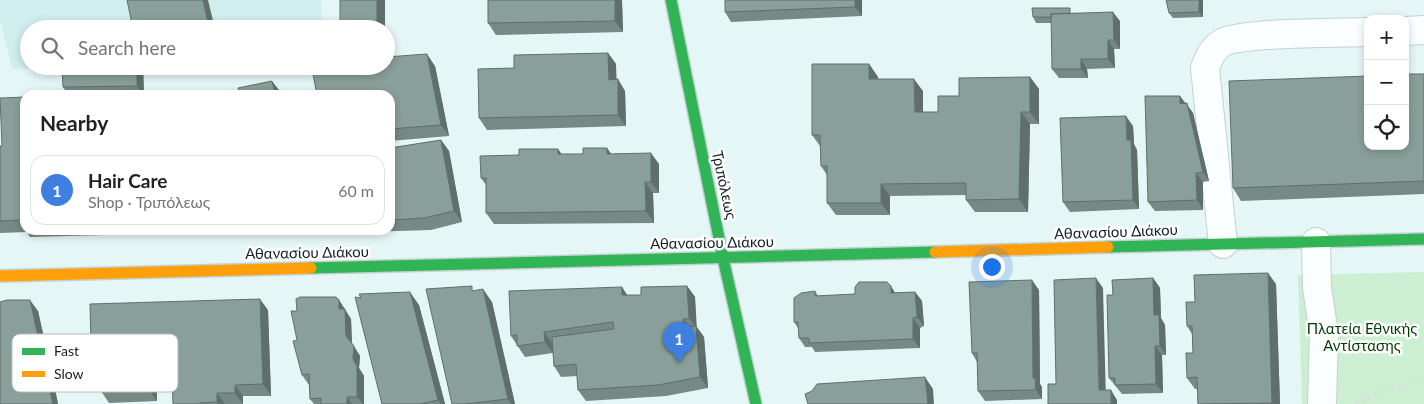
<!DOCTYPE html>
<html lang="en">
<head>
<meta charset="utf-8">
<style>
	:root { --surface:#fff; --page:#f6f6f6; --text:#202124; --muted:#757577; --line:#e0e0e0; --accent:#5e6b6b }
	body { margin:0; font-family:Lato,sans-serif; background:var(--page); color:var(--text) }
	.controls { position:absolute; right:15px; top:15px; display:grid; overflow:hidden; border-radius:10px; box-shadow:0 2px 8px #0003 }
	.controls button { width:45px; height:45px; display:grid; place-items:center; padding:0; border:0; border-bottom:1px solid var(--line); background:var(--surface); color:var(--text); font:25px sans-serif }
	.you { position:absolute; left:991px; top:266px; width:18px; height:18px; margin:-12px; border:4px solid #fff; border-radius:50%; background:#1a73e8; box-shadow:0 0 0 8px #1a73e833 }
	.badge { display:grid; place-items:center; width:32px; height:32px; border-radius:50%; background:var(--accent); color:#fff; font-size:16px; font-weight:700 }
	.pin { position:absolute; translate:-50% -41px; filter:drop-shadow(0 1px 2px #0008) }
	.pin::after { content:''; position:absolute; top:26px; width:18px; height:15px; background:inherit; clip-path:polygon(0 0,100% 0,50% 100%) }
	.list { margin:0; padding:0; list-style:none }
	h2 { display:flex; justify-content:space-between; align-items:center; height:65px; margin:0; padding:0 20px; font-size:21px }
	h2 small { font-size:16px; font-weight:400; color:var(--muted) }
	.list li { display:grid; grid-template-columns:32px 1fr auto; gap:15px; align-items:center; box-sizing:border-box; height:70px; margin:0 10px 10px; padding:0 10px; border:1px solid var(--line); border-radius:15px }
	.list b { display:block; font-size:19px; white-space:nowrap }
	.list p { margin:0; font-size:16px; white-space:nowrap; color:var(--muted) }
	.list em { font-size:16px; font-style:normal; color:var(--muted) }
	.icon { flex:none; width:28px; height:28px; fill:none; stroke:currentColor; stroke-width:2; stroke-linecap:round; stroke-linejoin:round }
	.map { position:relative; flex:none; width:1424px; height:404px; overflow:hidden }
	.search { position:absolute; background:var(--surface); box-shadow:0 2px 8px #0003; left:20px; top:20px; width:375px; height:55px; display:flex; align-items:center; gap:12px; box-sizing:border-box; padding:0 18px; border-radius:28px; color:var(--muted); font-size:19px }
	.panel { position:absolute; background:var(--surface); box-shadow:0 2px 8px #0003; left:20px; top:90px; width:375px; height:145px; border-radius:15px }
	.map>svg:first-child { display:block }
</style>
</head>
<body>
<div class="map">
<svg width="1424" height="404" viewBox="0 0 1424 404">
	<rect width="100%" height="100%" fill="#e5f6f6"/>
	<path fill="#d1eeee" d="M0,0H321L322,29H29V66H68L12,69L0,20Z"/>
	<path fill="#cceed1" d="M1424,272V404H1302L1298,275Z"/>
	<g fill="none" stroke-linecap="round" stroke-linejoin="round">
		<g stroke="#c4d1d1" stroke-width="30">
			<path id="street" d="M1405,31L1424,30
				M1316,242L1317,288L1324,334L1322,404
				M1223,244L1205,68C1209,58 1212,49 1222,43C1240,32 1340,33 1368,32"/>
		</g>
		<g stroke="#c4d1d1" stroke-width="14">
			<path id="fast" d="M671,0L723,258L756,404
				M1108,247L1424,239
				M311,268L935,252"/>
		</g>
		<g stroke="#c4d1d1" stroke-width="14">
			<path id="slow" d="M935,252L1108,247
				M0,276L311,268"/>
		</g>
		<path stroke="#d8dddd" stroke-width="3" stroke-dasharray="2.5 4" stroke-linecap="butt" d="M1356,403L1388,389L1424,380"/>
		<use href="#street" stroke="#fbfefe" stroke-width="28"/>
		<use href="#fast" stroke="#30b455" stroke-width="11"/>
		<use href="#slow" stroke="#ff9f0a" stroke-width="11"/>
	</g>
	<path fill="#768984" d="M862,0V16L731,22L725,12Z
		M1203,0V17L1173,18L1169,13Z
		M622,1L623,32L496,35L488,23Z
		M1074,13L1120,21V49H1114L1115,68L1087,69L1088,78H1059L1052,69V23H1036L1033,17Z
		M608,53L616,64V80L625,91L626,126L487,130L479,118L514,68Z
		M869,64L878,77V79L923,91V112H938L959,96L1030,77L1039,89V124H1030L1028,212H975L966,200V195L890,196V215H836L827,203V175L821,166L820,146L812,135Z
		M62,66H143L144,95H68L63,87Z
		M435,66L449,136L390,141V95Z
		M1424,74V194L1241,201L1233,188Z
		M25,97V230H105V235L30,237L27,232L0,233V146H2Z
		M1186,103L1193,113L1209,181L1203,182V210L1155,211L1148,202Z
		M1133,126L1134,144L1137,150L1139,209L1070,212L1063,202Z
		M441,140L449,151L462,222L431,230L363,232L362,230H390V148Z
		M611,154L659,164V193H653L654,223L494,224L486,213V185L481,178L519,155Z
		M203,230H248V234L207,235Z
		M1153,278L1160,288L1161,318L1165,325L1166,355H1162L1163,393L1122,394L1109,378L1113,295Z
		M1276,284L1280,404H1198L1197,389H1195L1187,378L1193,353L1192,334L1187,326L1195,302Z
		M687,286L695,297L696,326L704,337L708,388L666,396L586,401L578,390L577,376L561,377L554,366L553,353L525,357L511,336L627,295H641Z
		M1039,290L1040,384L1042,387V399L985,401L978,391L977,362L972,353Z
		M475,291L492,302L515,404H452Z
		M815,291L818,296L915,292L922,301L924,326L920,328V348L815,352L812,347H805L799,338L798,328L794,322Z
		M361,298L419,305L445,404H382Z
		M339,300L351,319L352,344L360,356L359,368L364,376V404H314L310,399L309,384V385L302,375L297,340V311Z
		M268,310L271,396H243V404H173L172,381H157V401L109,403L101,391L98,353L91,343Z
		M38,311L51,370L38,373V374L46,373L54,384L58,404H0Z"/>
	<path fill="#606f6c" d="M203,0H208L215,29L209,28Z
		M377,0H385V29H377Z
		M615,0H622V1L623,32L615,21Z
		M855,0H862V16L855,7Z
		M1199,0H1203V17L1199,12Z
		M1113,12L1120,21V49L1114,40Z
		M1108,40L1114,49L1115,68L1108,59Z
		M608,53L616,64L617,91L609,80Z
		M427,54L435,66L449,136L441,125Z
		M1081,59L1087,69L1088,78L1081,69Z
		M869,64L878,77V91L869,79Z
		M137,66H143L144,95L137,86Z
		M1030,77L1039,89V124L1030,112Z
		M618,79L625,91L626,126L618,115Z
		M914,79L923,91V124L915,112Z
		M272,81L279,90L280,95H275Z
		M1180,96L1193,113L1209,181L1203,172L1180,104Z
		M1021,112L1030,124L1028,212L1019,199Z
		M1126,116L1133,126L1134,144L1137,150L1139,209L1133,200L1127,140Z
		M441,140L449,151L462,222L454,211Z
		M607,148L615,159L607,154Z
		M558,149L566,160L558,154Z
		M651,153L659,164V193L651,182Z
		M1196,173L1203,182V210L1197,200Z
		M645,182L653,193L654,223L646,211Z
		M881,184L890,196V215L881,203Z
		M1268,273L1276,284L1280,404H1273L1272,403Z
		M1096,278L1103,288L1106,400L1099,390Z
		M1153,278L1160,288L1161,318L1165,325L1166,355L1160,346L1154,315Z
		M1032,280L1039,290L1040,384L1042,387V399L1036,390L1033,378Z
		M687,286L695,297L697,330L689,318Z
		M891,286L897,296L891,293Z
		M622,287L630,299L622,295Z
		M483,289L492,302L515,404H511L508,399Z
		M410,292L419,305L445,404H441L438,400Z
		M915,292L922,301L924,326L917,317Z
		M260,299L268,310L271,396L263,384Z
		M30,300L38,311L51,370L43,359Z
		M339,300L351,319L352,345L346,336L339,309Z
		M913,318L920,328V348L913,339Z
		M683,319L690,330L684,328Z
		M696,326L704,337L708,388L700,377Z
		M544,332L552,343L553,353L545,342Z
		M354,346L360,356L359,368L364,376V404H363L357,397L353,359Z
		M1155,346L1162,355L1163,393L1156,384Z
		M30,362L38,373L40,386L32,375Z
		M149,370L157,381V401L149,390Z
		M46,373L54,384L58,404H53Z
		M925,377L933,389L934,404H928Z
		M235,385L243,396V404L235,393Z
		M1111,390L1117,400V404H1111Z
		M217,393L225,404H218L217,402Z
		M347,397L352,404H347Z"/>
	<path fill="#899f9a" stroke="#606f6c" d="M127,0H203L209,28L133,29Z
		M340,0H377V29H340Z
		M488,0H615V21L488,23Z
		M725,0H855V7L725,12Z
		M1166,0H1199V12L1169,13Z
		M1032,8H1070V13L1051,14L1052,17H1033Z
		M1113,12L1114,40H1108V59H1081V69H1052L1051,14Z
		M608,53L609,80L618,79V115L479,118L478,69L514,68V55Z
		M427,54L441,125L390,129V95H317L312,69L340,66H386V57Z
		M812,64H869V79H914L915,112H938V96H959V78L1030,77V112H1021L1019,199L966,200V183L881,184V203H827V166H821L820,135H812Z
		M62,66H137V86L63,87Z
		M1405,74H1424V181L1233,188L1229,81L1368,76V146H1405Z
		M272,81L275,95H240L238,88Z
		M1145,96H1180V104L1187,103L1203,172L1196,173L1197,200L1148,202Z
		M25,97V225H22L21,220L0,221V146H2L0,98Z
		M1126,116L1127,140H1131L1133,200L1063,202L1060,118Z
		M441,140L454,211L424,218L390,220V148Z
		M583,148H607V154L651,153V182H645L646,211L486,213V178H481L480,156L519,155V149H558V154H583Z
		M1268,273L1272,403L1198,404L1197,377L1187,378L1186,353H1193L1192,326H1187L1186,302H1195L1194,275Z
		M1096,278L1099,390H1111V404H1048V384H1056L1054,280Z
		M1153,278L1154,315H1159L1160,346H1155L1156,384L1115,385V378H1109L1107,295H1113L1112,280Z
		M1032,280L1033,378H1035L1036,390L978,391L977,353H972L969,282Z
		M859,282H887L891,286V293L915,292L917,317L913,318V339L809,343V338H799L798,322H794V298L801,293L815,291V296L855,294V287Z
		M472,286V291L483,289L508,399L465,404H452L426,289Z
		M687,286L689,318L683,319L684,328L696,326L700,377L658,385L578,390L576,364L554,366L552,337L614,329L613,322L544,332L545,342L517,346V335L511,336L509,291L622,287V295H641V287Z
		M410,292L438,400L420,404H382L355,297L361,298L359,294Z
		M300,297H336L339,300V309H345L346,336L354,346L353,359L357,366V397H347V404H321V398L310,399L309,374L302,375L293,341L297,340L291,311H297L296,299Z
		M260,299L263,384L235,385V393H217V402L200,403V404H173L172,369L149,370V390L101,391L97,343H91L90,304Z
		M7,300H30L43,359L30,362L32,375L46,373L53,404H0V302Z
		M925,377L928,404H808L805,394L812,391L817,384Z"/>
	<g text-anchor="middle" stroke-width="5" stroke-linejoin="round" paint-order="stroke">
		<g font-size="15" fill="#152020" stroke="#fff">
			<text transform="translate(724 185) rotate(78)" y="5">Τριπόλεως</text>
			<text transform="translate(1116 232) rotate(-2)" y="5">Αθανασίου Διάκου</text>
			<text transform="translate(712 243) rotate(-1)" y="5">Αθανασίου Διάκου</text>
			<text transform="translate(307 253) rotate(-1)" y="5">Αθανασίου Διάκου</text>
		</g>
		<g font-size="15" fill="#003b00" stroke="#fff">
			<text x="1362" y="334">Πλατεία Εθνικής<tspan x="1362" dy="17">Αντίστασης</tspan></text>
		</g>
	</g>
	<rect x="12" y="334" width="166" height="58" rx="8" fill="#fff" stroke="#b9bcbc" stroke-width="1"/>
	<rect x="22" y="348" width="23" height="7" fill="#30b455"/>
	<rect x="22" y="371" width="23" height="6" fill="#ff9f0a"/>
	<g font-size="14" fill="#152020">
		<text x="54" y="356">Fast</text>
		<text x="54" y="379">Slow</text>
	</g>
</svg>
<div class="controls">
<button>+</button>
<button>−</button>
<button><svg class="icon" aria-label="locate" viewBox="0 0 24 24"><circle cx="12" cy="12" r="6"/><path d="M12 2v4M12 18v4M2 12h4M18 12h4"/></svg></button>
</div>
<div class="you"></div>
<div class="pin badge" style="left:679px;top:363px;background:#3f7fe0">1</div>
<div class="search"><svg class="icon" aria-label="search" viewBox="0 0 24 24"><circle cx="10" cy="10" r="6"/><path d="M15 15l6 6"/></svg>Search here</div>
<section class="panel">
<h2>Nearby<small></small></h2>
<ul class="list">
<li><span class="badge" style="background:#3f7fe0">1</span><div><b>Hair Care</b><p>Shop · Τριπόλεως</p></div><em>60 m</em></li>
</ul>
</section>
</div>
</body>
</html>
